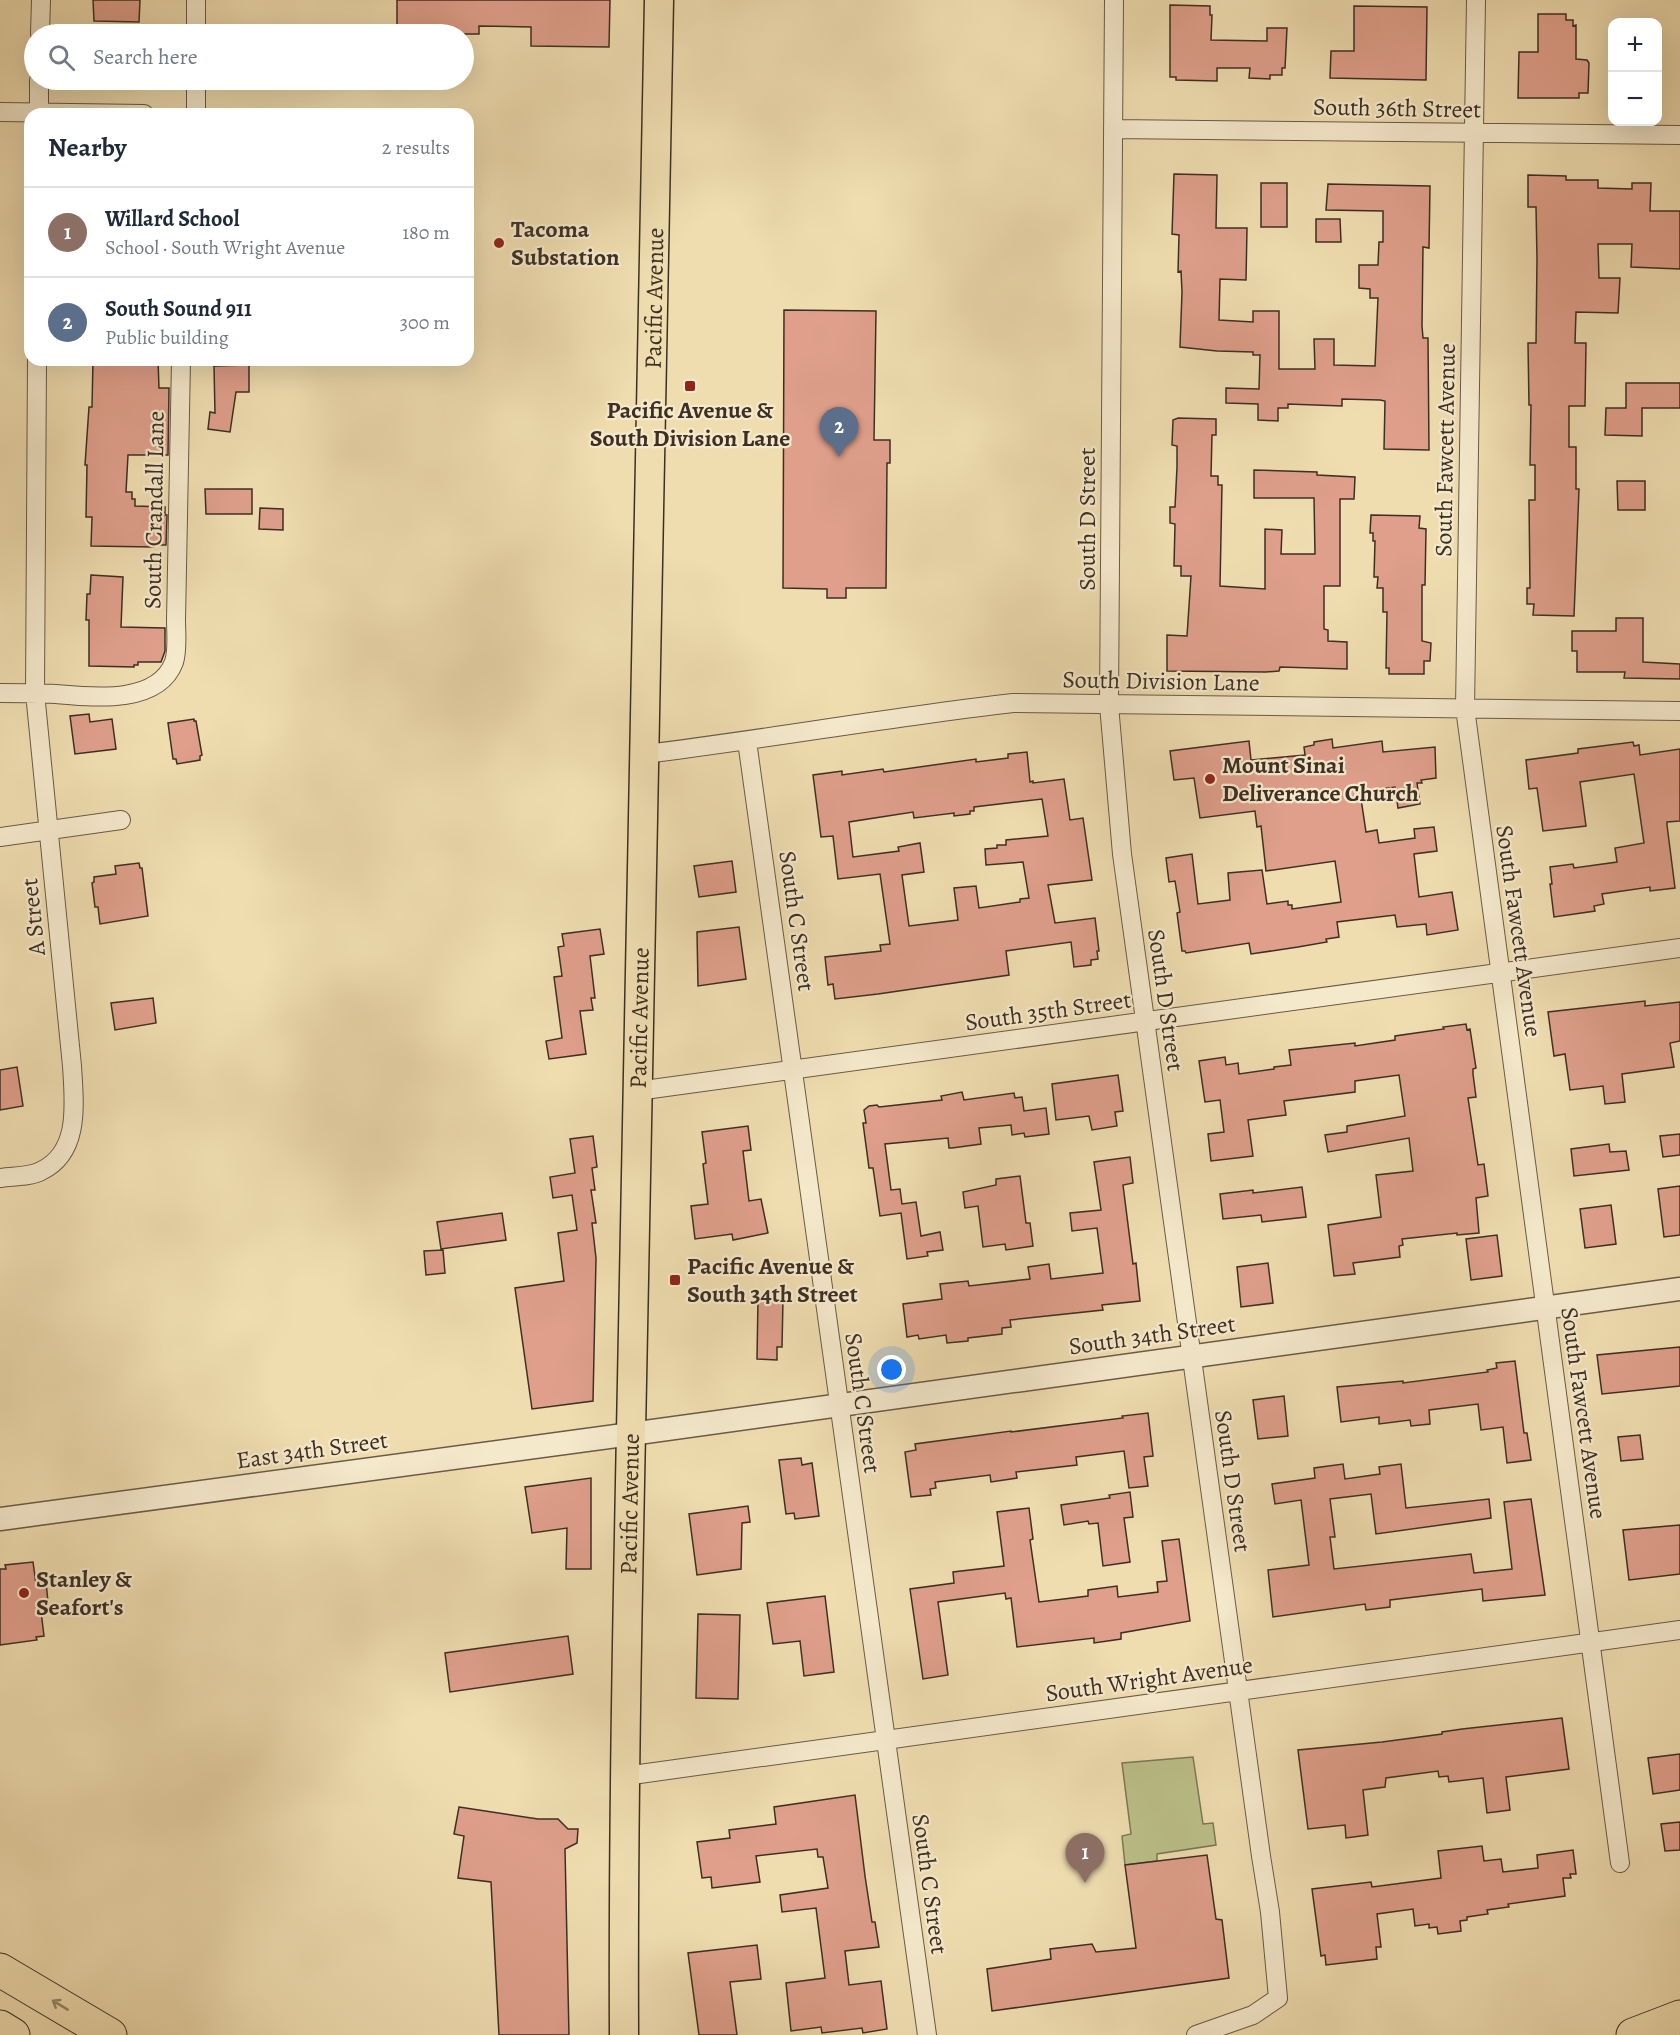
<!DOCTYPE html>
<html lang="en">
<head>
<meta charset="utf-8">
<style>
	:root { --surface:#fff; --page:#f2f2f3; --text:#1f2937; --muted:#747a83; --line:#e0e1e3; --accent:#8f2418 }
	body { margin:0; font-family:Alegreya,serif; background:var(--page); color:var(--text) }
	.controls { position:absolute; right:18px; top:18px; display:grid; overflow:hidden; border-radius:12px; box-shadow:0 6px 24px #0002 }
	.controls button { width:54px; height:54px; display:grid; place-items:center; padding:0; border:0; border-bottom:2px solid var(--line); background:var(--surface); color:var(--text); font:30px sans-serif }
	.you { position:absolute; left:892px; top:1370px; width:21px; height:21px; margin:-15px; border:4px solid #fff; border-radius:50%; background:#1a73e8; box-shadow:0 0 0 9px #1a73e833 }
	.badge { display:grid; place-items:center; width:39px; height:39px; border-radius:50%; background:var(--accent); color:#fff; font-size:20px; font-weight:700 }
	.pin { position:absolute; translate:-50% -50px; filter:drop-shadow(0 2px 3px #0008) }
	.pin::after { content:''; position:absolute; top:32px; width:21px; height:18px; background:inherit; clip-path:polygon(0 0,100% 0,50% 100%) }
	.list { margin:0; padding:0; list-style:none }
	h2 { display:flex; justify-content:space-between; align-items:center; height:78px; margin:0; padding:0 24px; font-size:26px }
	h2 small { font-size:20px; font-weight:400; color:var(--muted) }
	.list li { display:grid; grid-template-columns:39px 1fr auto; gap:18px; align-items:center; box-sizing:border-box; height:90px; padding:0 24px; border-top:2px solid var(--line) }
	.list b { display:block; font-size:22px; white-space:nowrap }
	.list p { margin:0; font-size:20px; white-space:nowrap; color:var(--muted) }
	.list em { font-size:20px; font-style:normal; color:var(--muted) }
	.icon { flex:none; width:33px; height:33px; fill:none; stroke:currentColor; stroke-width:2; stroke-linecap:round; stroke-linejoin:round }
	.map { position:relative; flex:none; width:1680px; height:2035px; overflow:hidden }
	.search { position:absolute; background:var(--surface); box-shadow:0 6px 24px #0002; left:24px; top:24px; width:450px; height:66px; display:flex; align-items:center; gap:15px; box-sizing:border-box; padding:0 21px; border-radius:33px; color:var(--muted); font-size:22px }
	.panel { position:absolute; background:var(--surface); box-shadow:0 6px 24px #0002; left:24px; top:108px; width:450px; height:258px; border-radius:18px }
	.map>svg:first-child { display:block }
</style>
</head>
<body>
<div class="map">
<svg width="1680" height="2035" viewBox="0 0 1680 2035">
	<rect width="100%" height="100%" fill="#efddb0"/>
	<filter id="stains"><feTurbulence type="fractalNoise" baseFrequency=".00333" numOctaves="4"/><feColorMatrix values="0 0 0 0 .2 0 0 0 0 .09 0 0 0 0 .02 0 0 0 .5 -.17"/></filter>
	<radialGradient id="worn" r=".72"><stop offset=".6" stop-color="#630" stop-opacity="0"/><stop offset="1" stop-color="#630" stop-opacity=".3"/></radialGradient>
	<path fill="#bcc089" stroke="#7c7856" stroke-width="1.5" d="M1193,1757L1203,1824L1213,1823L1216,1845L1157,1854V1861L1125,1865L1122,1836L1131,1834L1122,1763Z"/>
	<path fill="#df9f8b" stroke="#3d2f23" stroke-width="1.5" fill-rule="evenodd" d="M93,0H140L139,22L94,21Z
		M397,0H610L609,47L531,46V27L479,26V34H397Z
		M1170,5L1210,6V15H1212L1211,40L1267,41V28H1287L1285,68H1282V75H1270V79L1249,78L1250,68H1217V81L1176,80V77H1170Z
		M1354,6L1427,7L1426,80L1330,78L1331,51H1354Z
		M1538,14H1566V20H1573V26L1576,25V59L1587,60L1589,63L1588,93H1579V98H1518L1519,52H1538Z
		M1174,174L1217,175L1216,228H1247L1246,280L1220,279L1219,320L1253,322V311H1279V369H1315L1314,339H1334V365L1375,366L1378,298H1370V289L1359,288V265H1378L1379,242H1383V211L1326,210L1328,184L1430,186L1429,248L1423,247L1422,326L1423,338H1428L1429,450L1384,449L1385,401L1380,400L1342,399V406L1288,404V408H1278V421L1258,420V404L1226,403V388L1259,389L1260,355H1253V352L1217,351L1180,347L1182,292L1181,271L1178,272L1179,235L1172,234Z
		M1528,175L1566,176V180H1598V188L1632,189V183H1651L1650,211H1680V269L1631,267L1632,244H1598L1599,278H1620L1618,313L1576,312L1575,343H1586L1585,406H1569V447H1576V489H1579L1574,616L1533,615L1534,604H1527V588H1530L1529,500H1535V465H1530L1531,405H1529L1528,343H1536L1537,259L1536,207H1528Z
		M1261,183H1287V227H1261Z
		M1316,219H1340L1341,242H1316Z
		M784,310L876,311L874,440H890V463H887L886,588H846V598H827V589L783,588Z
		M93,360H158L159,388H169L168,455H128L126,492H132V499H135V506L165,507V515H167L166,545H154V547L91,546L92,517H86L87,465H85L89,407H92Z
		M249,365V392H236L230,432L208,429L210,412L215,413L214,366Z
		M1626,383H1680V408H1642V436L1605,435L1606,408H1626Z
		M1178,418L1216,419V435H1212L1211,476H1218V485H1222L1220,586L1265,589V529L1282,530L1281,554H1315L1314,498H1254V470L1317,472V475L1355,477L1354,499H1340V586H1324V629L1328,630V641L1347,642V669L1280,667L1279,671L1266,672L1167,671V635L1187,636L1191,576H1181V566H1174L1175,524L1170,523V507H1175L1177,467V446L1172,445L1173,420Z
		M1617,481H1645V510H1618Z
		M205,489H252V514H206Z
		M260,508L283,509V530L259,529Z
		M1371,515L1420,516L1419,528L1426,529L1425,585H1422V641L1431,643L1430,661H1424V674H1389V668H1386L1387,612H1383V588H1377L1378,577H1374L1375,541H1373V533H1370Z
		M91,575L123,577L121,627L165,628V651L161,662H138V665H134V667L89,666V620H86L87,594H90Z
		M1616,618H1643V662L1680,664V679L1624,678L1625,672H1577V651H1572V631H1616Z
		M89,714L90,722L112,719L116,749L75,754L70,716Z
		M194,719V721H196L202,755L200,756V760L177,764L176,759H173L168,723Z
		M1332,739L1333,748L1382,741L1383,752L1435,747L1436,778L1421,780L1422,783H1417L1420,804L1398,808L1395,787L1360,792L1366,832L1377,830L1379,843L1415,838L1414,829L1434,827L1437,851L1414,854L1419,897L1452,892L1458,930L1427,935L1426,924L1397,927L1395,915L1337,922L1339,937L1326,939L1327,942L1298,947L1251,954L1249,943L1186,953L1185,951H1182L1177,913L1180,912L1175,881L1169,882L1166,858L1192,854L1198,904L1230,900L1228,873L1262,870L1267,904L1288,901V905H1292V909L1341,902L1335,861L1266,871L1261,826L1257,827L1255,811L1200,818L1194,778L1174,780L1170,751L1249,741L1251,760L1305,755L1304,747L1314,745V742Z
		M1633,742L1634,746L1639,745L1640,755L1680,749V821L1667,822V825L1675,888L1650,891V887L1602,894L1604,904L1594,906L1595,911L1554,917L1550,884H1552L1550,867L1573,864L1574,868L1617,862L1615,848L1644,843L1634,774L1580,782L1586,826L1543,831L1537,788L1529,789L1526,760L1578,753V749Z
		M1027,752L1030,782L1033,781V783L1064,779L1070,820L1083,818L1092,880L1048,885L1055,923L1095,918L1099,951H1097L1098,959L1091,960V965L1074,967L1071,942L1006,951L1009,975L878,994L835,999L833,984L828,985L825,957L881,951L880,945L890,944L880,874L838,879L833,836L821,837L813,775L842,771V775L883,769L884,772L976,759V762L1008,758V754ZM1042,799L1048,836L1006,840V845H997V848L985,849L986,865L1023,862L1029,898L1020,899V902L979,908L976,886L954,888L958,920L909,926L902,875L924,872L920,843L898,847L899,851L853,857L849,822L913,812L914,818L954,813V816L970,814V811H974V807Z
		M732,861L736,892L699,897L694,866Z
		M139,863L140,868H142L148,916L100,924L98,907H95L92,883L94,882V877L116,874L115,866Z
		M739,927L746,979L698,986L697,932Z
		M600,929L604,954L590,956L595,998H591L593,1010L580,1011L586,1054L549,1059L546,1041L562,1038L554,977L562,976L558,947L564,946L562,934Z
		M153,998L156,1023L115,1030L111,1003Z
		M1645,1001V1006L1680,1002V1041L1670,1043L1674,1067L1622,1074L1625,1102L1605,1104L1603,1086L1570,1090L1565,1054L1554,1056L1548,1012Z
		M1466,1024L1467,1030L1470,1029L1476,1068L1473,1069V1074L1476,1097L1468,1098L1478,1165L1484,1164L1488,1196L1476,1198L1479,1233L1457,1235V1233L1402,1239L1403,1245L1399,1246L1400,1257L1353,1263L1355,1274L1334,1276L1328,1225L1381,1217L1376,1175L1413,1171L1409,1138L1328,1152L1325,1135L1347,1132V1126L1405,1116L1399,1075L1355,1081V1092L1284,1101L1286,1115L1248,1120L1253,1156L1211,1161L1208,1134L1224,1132L1220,1100L1205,1102L1199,1061L1225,1057L1226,1065L1238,1063L1239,1074L1274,1069V1067L1291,1065L1289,1050L1355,1043V1046L1395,1040V1036L1444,1029L1443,1027Z
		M17,1067L23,1106L0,1110V1070Z
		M1118,1075L1123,1111L1115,1112L1117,1126L1092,1130L1089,1116L1056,1120L1052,1084Z
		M962,1092L964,1100L1014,1093L1015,1098L1022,1097L1024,1111L1046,1108L1049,1134L1025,1137L1024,1133L1012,1135L1011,1125L979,1128L981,1144L952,1148H949L948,1138L885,1144L891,1190L900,1189L902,1204L916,1202L921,1236L940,1232L943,1250L927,1252L928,1256L907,1259L901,1213L880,1216L873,1168H869L863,1123H866L864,1110L869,1106L877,1105L879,1107L942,1100L941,1096Z
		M748,1126L751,1150L743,1151L749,1201L761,1199L768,1233L733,1240L732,1234L695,1239L691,1206L708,1204L703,1164L706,1163L702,1132Z
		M1680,1134V1155L1663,1157L1660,1136Z
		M593,1136L597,1167L592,1168L595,1190H591L596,1223H592L596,1258L593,1401L532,1409L515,1288L564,1281L558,1233L577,1230L572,1195L553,1198L550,1177L575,1173L570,1139Z
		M1609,1144L1610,1152L1626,1151L1629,1170L1574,1176L1571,1149Z
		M1130,1157L1133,1183L1123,1185L1133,1264L1136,1263L1140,1301L1102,1305L1103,1310L1010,1320L1011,1327L1002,1328V1334L968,1338V1341L947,1343L946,1335L919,1339L918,1335L907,1337L903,1304L942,1299L940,1284L968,1281L969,1286L1030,1279L1028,1267L1049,1264L1051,1279L1103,1273L1097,1228L1072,1231L1070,1213L1101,1210L1094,1162Z
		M1020,1176L1026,1223H1030L1033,1246L1006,1250L1005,1244L983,1247L978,1206L965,1208L963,1192L996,1185V1179Z
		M1680,1186V1235L1664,1237L1658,1189Z
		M1302,1187L1306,1217L1262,1222L1261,1215L1223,1219L1220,1194L1253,1190V1193Z
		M1611,1205L1616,1244L1585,1248L1580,1209Z
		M502,1213L506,1240L441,1249L437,1222Z
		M1497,1235L1502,1276L1471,1280L1466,1239Z
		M443,1250L445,1273L426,1275L424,1251Z
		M1268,1263L1273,1303L1241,1307L1237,1267Z
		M758,1299H783L782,1347H777V1360L757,1359Z
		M1680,1347V1386L1602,1394L1597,1355Z
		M1515,1361L1524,1433H1527L1531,1460L1507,1463L1503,1427L1481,1430L1478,1404L1429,1410L1430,1424L1411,1426L1410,1420L1379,1424V1417L1341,1422L1337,1387L1403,1381V1383L1488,1372L1487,1370L1497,1368L1496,1363Z
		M1284,1396L1288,1436L1258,1439L1253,1400Z
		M1148,1413L1153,1456L1144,1457L1148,1486L1129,1488L1124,1451L1076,1457L1077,1465L1016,1472L1017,1478L991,1482L990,1475L935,1482L936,1488L930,1489L931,1495L911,1497L905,1452L916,1450L915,1444L1011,1431V1432L1123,1418L1122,1416Z
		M1640,1435L1643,1459L1621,1461L1618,1437Z
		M801,1458L802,1465L812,1463L819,1516L795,1519L794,1513L786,1514L779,1460Z
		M1343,1464L1345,1479L1380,1474L1379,1467L1401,1464L1406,1508L1489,1499L1491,1518L1376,1534L1371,1494L1330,1499L1335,1537H1330L1334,1569L1471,1554L1474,1573L1512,1569L1504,1502L1531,1499L1545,1595L1483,1601L1482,1589L1390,1600V1607L1366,1610L1365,1604L1273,1617L1268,1570L1309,1565L1301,1500L1275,1504L1272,1484L1315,1478L1314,1468Z
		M591,1478V1569H566L567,1528L532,1533L525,1487Z
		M1130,1492L1133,1517L1124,1518L1130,1562L1103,1566L1098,1523L1089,1524L1088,1521L1064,1525L1061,1505L1110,1498L1109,1495Z
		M748,1506L750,1522L742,1523L741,1569L697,1575L689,1514Z
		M1029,1508L1033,1539L1030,1540L1039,1602L1088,1596V1590L1117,1586L1118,1597L1158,1592L1157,1582L1167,1581L1162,1541L1179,1539L1190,1621L1121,1633V1639L1094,1643V1638L1017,1647L1011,1598L1006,1599L1005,1593L938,1602L948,1675L923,1679L910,1589L954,1583L953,1572L1004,1566L997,1512Z
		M1680,1525V1574L1629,1580L1623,1530Z
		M33,1562L36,1584L46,1582L48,1602L40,1603L44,1636L36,1637L37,1640L0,1645V1569H6L5,1565Z
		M825,1596L834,1672L804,1676L800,1641L773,1644L767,1603Z
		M698,1614L740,1615L738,1699L696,1698Z
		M568,1636L573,1674L450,1692L445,1653Z
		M1562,1718L1569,1769L1506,1777L1510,1810L1487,1813L1483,1778L1449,1782L1448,1776L1439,1777L1438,1771L1386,1778L1385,1787L1363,1790L1368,1835L1346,1838L1345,1825L1308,1829L1298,1750L1382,1742L1442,1734V1732L1462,1729Z
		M1680,1754V1790L1653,1794L1648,1758Z
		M855,1795L865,1876L872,1922H875L879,1947L845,1951L849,1985L881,1981L887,2029L863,2033L862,2028L822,2033L821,2027L791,2031L786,1983L825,1978L816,1908L782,1912L780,1895L828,1888L823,1857H818L817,1849L756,1856L760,1882L712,1888L711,1877L702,1878L697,1842L730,1838L729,1830L776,1824L774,1807Z
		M459,1807L538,1819H558L568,1829H578L577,1843L565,1849L569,2035H499L491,1882L458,1878L464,1836L454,1834Z
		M1680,1822V1850L1665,1851L1661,1824Z
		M1482,1846L1484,1861L1501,1859L1503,1872L1538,1868L1537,1855L1573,1850L1576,1874H1570L1571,1878H1563L1565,1896L1508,1904L1509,1907L1487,1910L1488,1914L1467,1917V1920L1460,1921L1461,1931L1438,1934L1437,1927L1429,1928V1924L1415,1926L1413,1909L1377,1914L1381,1947H1376L1377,1959L1326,1965L1325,1955L1321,1956L1312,1889L1371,1882L1372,1887L1441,1878L1438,1851Z
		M1207,1855L1216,1919L1222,1920L1229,1978L992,2011L987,1969L1051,1959L1050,1949L1092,1944L1096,1952L1136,1948L1125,1865Z
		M757,1945L761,1979L730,1982L737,2035H699L688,1953Z"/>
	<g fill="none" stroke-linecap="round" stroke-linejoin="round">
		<g stroke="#6a5a46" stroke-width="20">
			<path id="minor" d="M1114,0L1109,705L1122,854L1261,1856L1270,1912L1278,1998L1253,2015L1196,2035
				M1476,0L1465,708L1620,1863
				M40,34L41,0
				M196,34V0
				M0,112L144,114
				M39,114V80
				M196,114V80
				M1113,129L1680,135
				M0,693C19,693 37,693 56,694C92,697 158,705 174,662C178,650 176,632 176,620L181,360
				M747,741L927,2035
				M645,754C768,739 890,717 1013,703L1680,711
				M0,837L121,820
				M637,1091L1680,948
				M0,1178C13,1176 30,1177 41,1171C81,1152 74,1102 72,1066L35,693L37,360
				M625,1776L1680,1630"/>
		</g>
		<g stroke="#6a5a46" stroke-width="25">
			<path id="tertiary" d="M0,1519L631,1434L1680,1289"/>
		</g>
		<g stroke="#3d2f23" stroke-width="31">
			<g id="primary">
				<path id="s1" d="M624,2035C623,1834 627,1633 631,1432C640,954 652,477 659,0"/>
			</g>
		</g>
		<g stroke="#3d2f23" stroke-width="35">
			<path id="motorway" d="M0,1970L110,2035
				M0,2027L13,2035
				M1633,2035L1680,2017"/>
		</g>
		<use href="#minor" stroke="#f5e9cc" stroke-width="18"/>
		<use href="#tertiary" stroke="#f5e9cc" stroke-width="22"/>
		<use href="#primary" stroke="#efddb0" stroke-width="28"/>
		<use href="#motorway" stroke="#efddb0" stroke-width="33"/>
	</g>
	<defs><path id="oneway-shaft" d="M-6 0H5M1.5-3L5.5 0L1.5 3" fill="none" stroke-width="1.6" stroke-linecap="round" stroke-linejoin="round" transform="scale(1.5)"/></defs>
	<use stroke="#96866a" href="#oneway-shaft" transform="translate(60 2005) rotate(-149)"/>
	<g fill="#8f2418" stroke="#f5e9cc" stroke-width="2">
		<circle cx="499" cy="243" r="6"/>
		<rect x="684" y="380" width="12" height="12" rx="3"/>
		<circle cx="1210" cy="779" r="6"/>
		<rect x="669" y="1274" width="12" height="12" rx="3"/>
		<circle cx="24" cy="1593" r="6"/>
	</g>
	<g text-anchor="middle" stroke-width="4.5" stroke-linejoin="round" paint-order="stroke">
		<g font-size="24" fill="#3d2f23" stroke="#f5e9cc">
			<text transform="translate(1397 108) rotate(1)" y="8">South 36th Street</text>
			<text dy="8" stroke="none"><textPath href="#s1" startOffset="1737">Pacific Avenue</textPath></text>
			<text transform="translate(1445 450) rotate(-89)" y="8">South Fawcett Avenue</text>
			<text transform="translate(154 510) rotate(-89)" y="8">South Crandall Lane</text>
			<text transform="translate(1087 519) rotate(-90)" y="8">South D Street</text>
			<text transform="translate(1161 681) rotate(1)" y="8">South Division Lane</text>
			<text transform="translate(33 917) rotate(-96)" y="8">A Street</text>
			<text transform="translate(797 921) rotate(82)" y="8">South C Street</text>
			<text transform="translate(1519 931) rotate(82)" y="8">South Fawcett Avenue</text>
			<text transform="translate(1166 1000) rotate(82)" y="8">South D Street</text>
			<text transform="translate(1048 1011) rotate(-8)" y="8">South 35th Street</text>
			<text dy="8" stroke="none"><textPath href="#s1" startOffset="1017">Pacific Avenue</textPath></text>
			<text transform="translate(1152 1335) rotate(-8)" y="8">South 34th Street</text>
			<text transform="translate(863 1403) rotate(82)" y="8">South C Street</text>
			<text transform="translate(1584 1413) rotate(82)" y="8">South Fawcett Avenue</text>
			<text transform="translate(312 1450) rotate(-8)" y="8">East 34th Street</text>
			<text transform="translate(1233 1481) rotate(82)" y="8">South D Street</text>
			<text dy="8" stroke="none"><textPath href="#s1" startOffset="531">Pacific Avenue</textPath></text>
			<text transform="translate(1149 1679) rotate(-8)" y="8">South Wright Avenue</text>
			<text transform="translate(930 1884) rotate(82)" y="8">South C Street</text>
		</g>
		<g font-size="24" font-weight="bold" fill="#3d2f23" stroke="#f5e9cc" text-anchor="start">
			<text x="511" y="237">Tacoma<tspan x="511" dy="28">Substation</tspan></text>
			<text x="690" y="418" text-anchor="middle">Pacific Avenue &amp;<tspan x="690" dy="28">South Division Lane</tspan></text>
			<text x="1222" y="773">Mount Sinai<tspan x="1222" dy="28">Deliverance Church</tspan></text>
			<text x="687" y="1274">Pacific Avenue &amp;<tspan x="687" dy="28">South 34th Street</tspan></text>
			<text x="36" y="1587">Stanley &amp;<tspan x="36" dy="28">Seafort's</tspan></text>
		</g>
	</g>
	<rect width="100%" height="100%" filter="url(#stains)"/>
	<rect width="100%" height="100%" fill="url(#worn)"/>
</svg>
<div class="controls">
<button>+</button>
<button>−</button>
</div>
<div class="you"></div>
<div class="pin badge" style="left:1085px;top:1883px;background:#8d6e63">1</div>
<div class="pin badge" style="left:839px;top:457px;background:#5c6f8a">2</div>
<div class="search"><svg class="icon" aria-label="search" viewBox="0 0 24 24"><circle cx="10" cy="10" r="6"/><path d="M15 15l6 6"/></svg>Search here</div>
<section class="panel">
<h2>Nearby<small>2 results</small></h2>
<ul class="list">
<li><span class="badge" style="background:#8d6e63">1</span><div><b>Willard School</b><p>School · South Wright Avenue</p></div><em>180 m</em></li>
<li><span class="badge" style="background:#5c6f8a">2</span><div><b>South Sound 911</b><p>Public building</p></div><em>300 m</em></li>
</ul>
</section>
</div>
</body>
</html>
